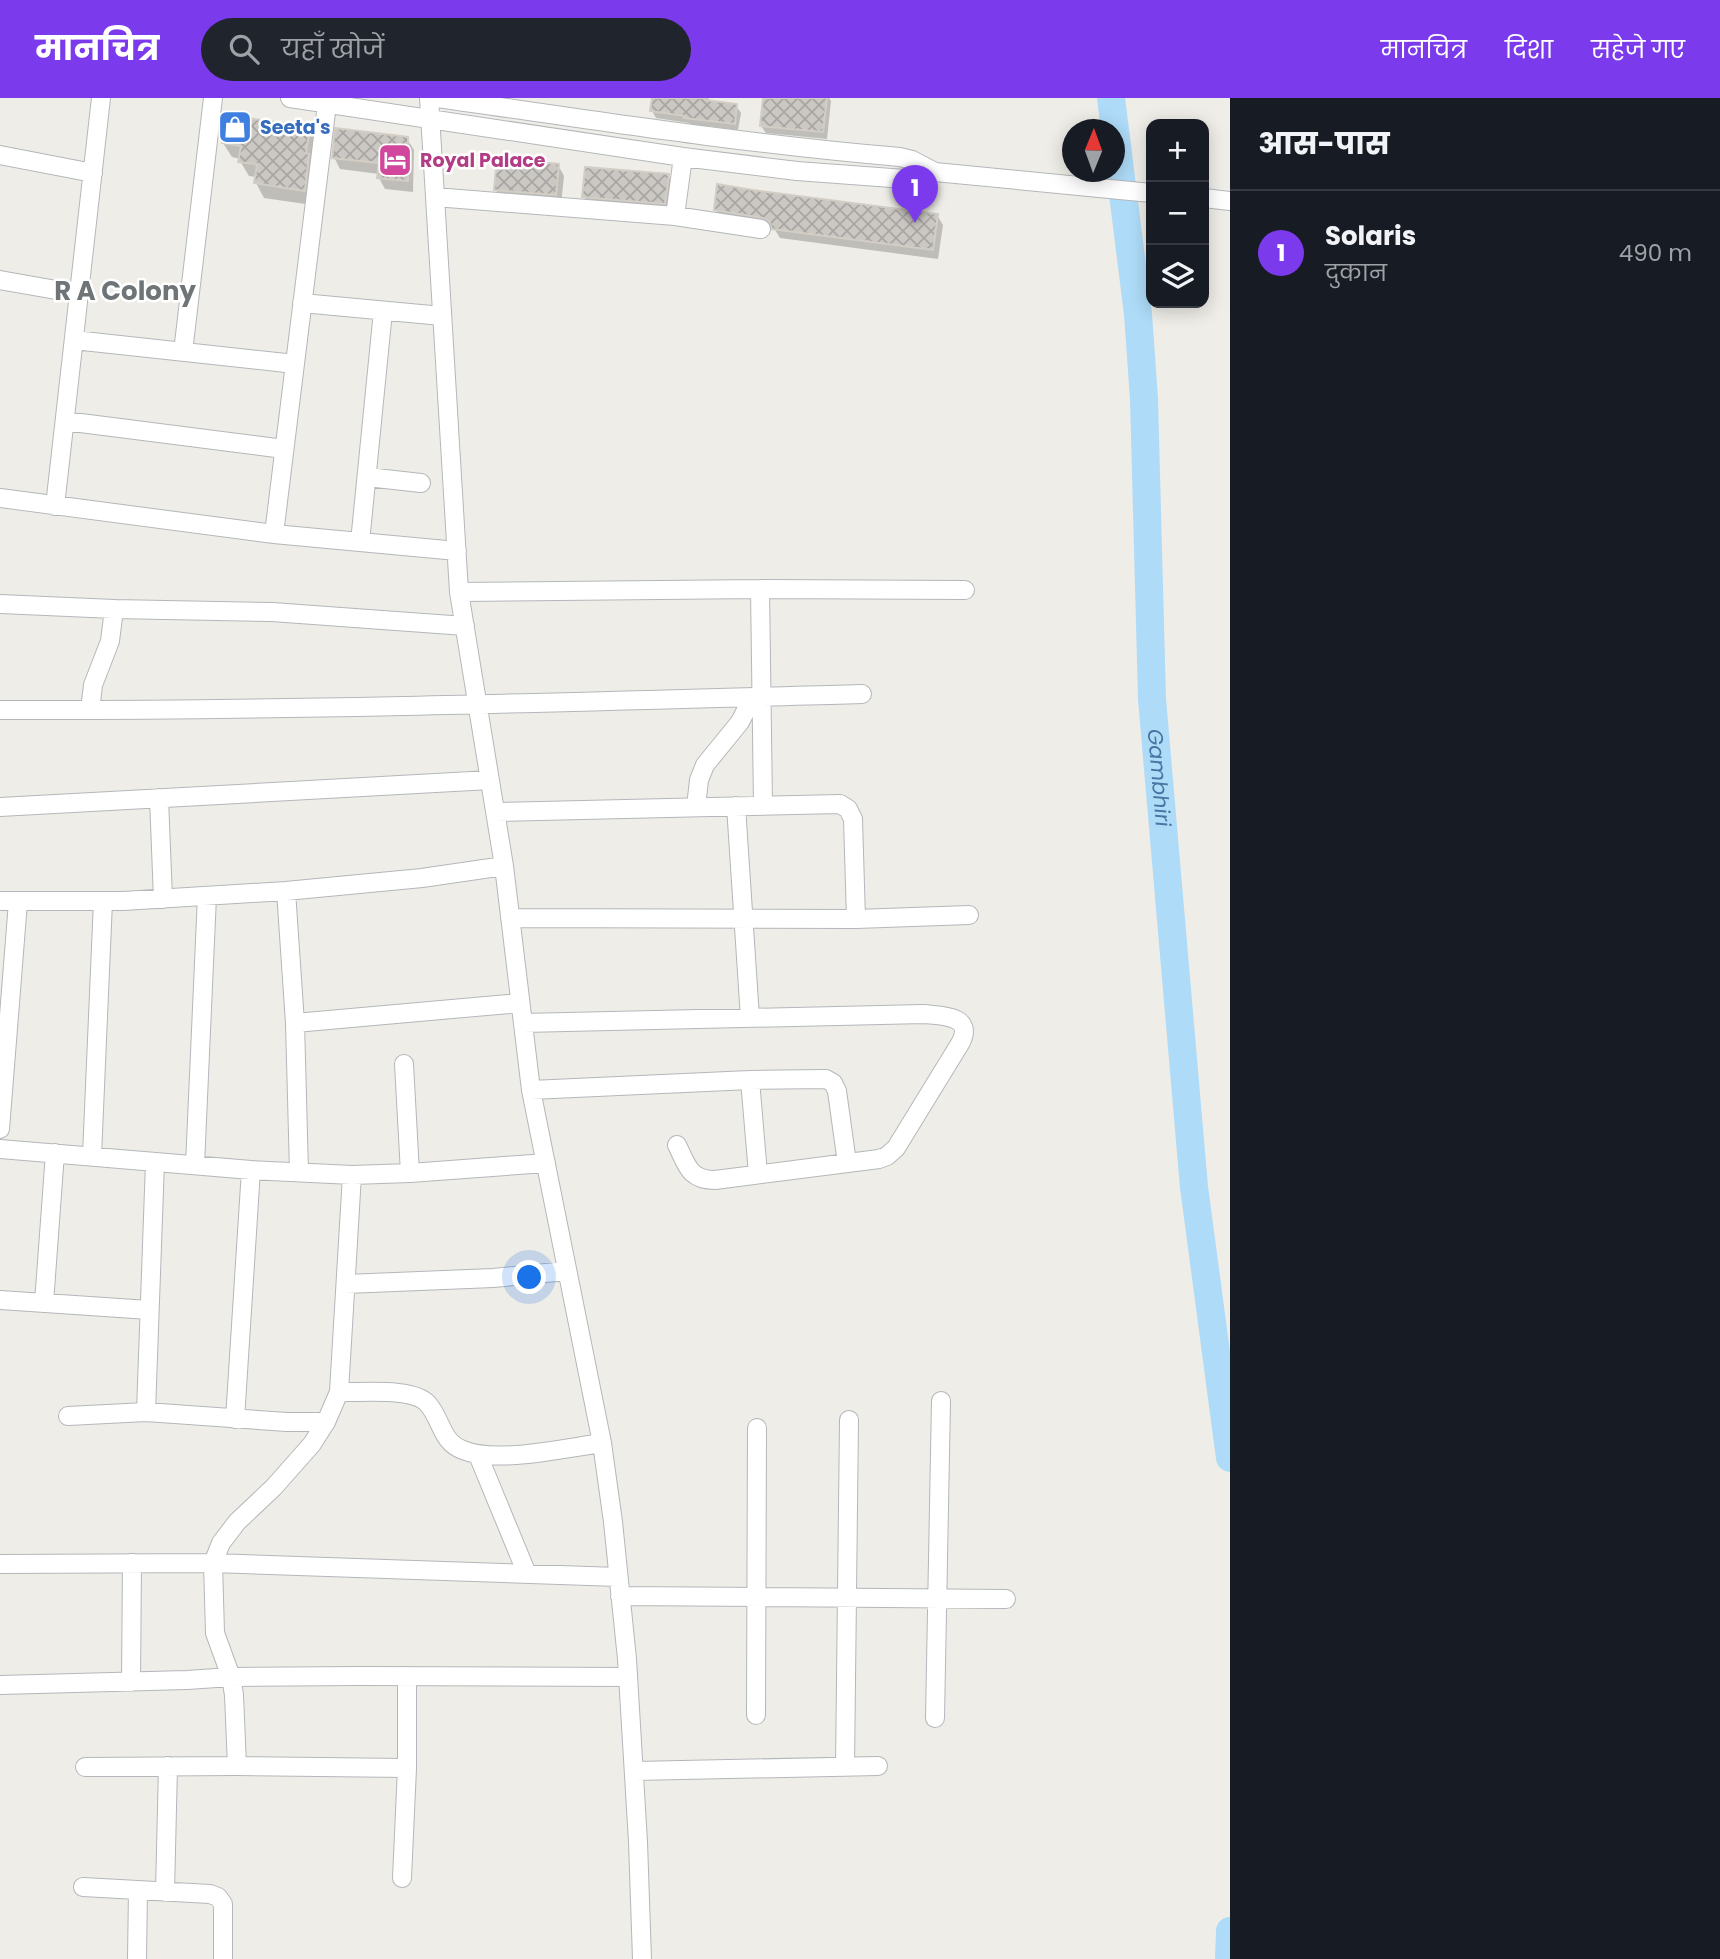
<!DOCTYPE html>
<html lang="hi">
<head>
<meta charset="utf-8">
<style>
	:root { --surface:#171b24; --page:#20242c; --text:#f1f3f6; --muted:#9ea1a6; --line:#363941; --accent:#7c3aed }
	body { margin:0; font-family:Poppins,"Noto Sans Devanagari",sans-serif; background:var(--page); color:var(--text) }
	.controls { position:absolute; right:21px; top:21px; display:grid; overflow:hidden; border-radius:14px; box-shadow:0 4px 18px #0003 }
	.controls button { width:63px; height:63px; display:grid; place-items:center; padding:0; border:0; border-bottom:2px solid var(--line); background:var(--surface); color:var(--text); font:35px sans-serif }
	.compass { position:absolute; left:1062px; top:21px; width:63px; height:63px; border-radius:50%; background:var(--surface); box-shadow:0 4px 18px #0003; rotate:1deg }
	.you { position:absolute; left:530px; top:1180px; width:24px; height:24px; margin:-18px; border:5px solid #fff; border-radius:50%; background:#1a73e8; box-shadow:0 0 0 10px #1a73e833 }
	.badge { display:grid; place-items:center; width:46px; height:46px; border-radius:50%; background:var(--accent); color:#fff; font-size:23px; font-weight:700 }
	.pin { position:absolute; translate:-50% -58px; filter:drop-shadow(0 2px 4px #0008) }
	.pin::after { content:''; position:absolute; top:37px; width:24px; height:21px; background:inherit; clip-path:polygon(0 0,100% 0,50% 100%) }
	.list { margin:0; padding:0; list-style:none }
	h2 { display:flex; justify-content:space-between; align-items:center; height:91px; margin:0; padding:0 28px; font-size:30px }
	h2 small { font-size:23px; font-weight:400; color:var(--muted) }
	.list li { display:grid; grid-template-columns:46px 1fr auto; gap:21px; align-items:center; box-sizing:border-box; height:126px; padding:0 28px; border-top:2px solid var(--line) }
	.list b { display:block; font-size:26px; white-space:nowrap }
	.list p { margin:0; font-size:23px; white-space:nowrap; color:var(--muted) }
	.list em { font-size:23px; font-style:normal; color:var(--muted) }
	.icon { flex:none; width:38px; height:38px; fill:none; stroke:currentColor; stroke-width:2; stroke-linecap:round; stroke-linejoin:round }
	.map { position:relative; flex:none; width:1230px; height:1861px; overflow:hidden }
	header { display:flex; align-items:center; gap:42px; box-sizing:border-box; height:98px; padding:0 35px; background:var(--accent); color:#fff }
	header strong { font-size:33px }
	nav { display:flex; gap:38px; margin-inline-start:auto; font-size:24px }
	.search { width:490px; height:63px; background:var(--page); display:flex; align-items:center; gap:18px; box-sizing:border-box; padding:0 24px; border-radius:38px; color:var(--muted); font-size:26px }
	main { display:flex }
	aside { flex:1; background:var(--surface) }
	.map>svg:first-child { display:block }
</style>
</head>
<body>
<header>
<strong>मानचित्र</strong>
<div class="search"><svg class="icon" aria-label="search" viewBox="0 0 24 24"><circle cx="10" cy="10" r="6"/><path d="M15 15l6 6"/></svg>यहाँ खोजें</div>
<nav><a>मानचित्र</a><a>दिशा</a><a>सहेजे गए</a></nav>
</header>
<main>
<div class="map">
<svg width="1230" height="1861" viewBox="0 0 1230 1861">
	<defs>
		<pattern id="building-cross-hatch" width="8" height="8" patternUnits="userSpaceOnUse" patternTransform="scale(1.75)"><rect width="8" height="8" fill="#cbc8c4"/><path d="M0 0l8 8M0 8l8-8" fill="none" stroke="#a8a6a3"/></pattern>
	</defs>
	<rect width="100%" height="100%" fill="#efede7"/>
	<path fill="#0003" d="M653,0H708L711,4L736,8L741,15L738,32L707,28L706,30L691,27L689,25L656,20L652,13Z
		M765,0H829L831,3L827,41L766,35L761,28Z
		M309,31L318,45L312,107L264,100L256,85L257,79L249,78L240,63L241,61L232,59L223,45Z
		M407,41L414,52L413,94L385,91L379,80V76L340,71L334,59Z
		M558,67L564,78L561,107L502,102L496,92Z
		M668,78L674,87L670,115L590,108L584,99Z
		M716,112L937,117L943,127L938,161L780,140L775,132L770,129L722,122Z"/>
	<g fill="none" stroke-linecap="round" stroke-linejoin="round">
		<g stroke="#aedbf8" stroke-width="28">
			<path id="s1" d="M1111,0L1138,216L1144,301L1152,601L1194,1089L1230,1360"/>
			<path d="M1229,1861L1230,1833"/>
		</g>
	</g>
	<path fill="url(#building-cross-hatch)" stroke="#d3cec5" stroke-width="2" d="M652,0H706V2L737,6L735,26L684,20L685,18L650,13Z
		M763,0H827L823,34L760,28Z
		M226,17L310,29L306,55L309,56L305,93L254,85L257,66L238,64L241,48L222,45Z
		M335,30L408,39V83L377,80L379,65L332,60Z
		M497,60L559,66L556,97L494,92Z
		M585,69L669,76L665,106L582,99Z
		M717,86L753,92L938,116L933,152L772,131L769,123L763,120L714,112Z"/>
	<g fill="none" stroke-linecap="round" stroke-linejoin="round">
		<g stroke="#b4b7ba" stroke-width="20">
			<path id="minor" d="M290,0L683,59L797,73L905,81L935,74
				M429,0L459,494L504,768L531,992L602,1345L613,1424L627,1561L638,1744L642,1861
				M438,0C592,22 745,46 900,59L912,62L935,74L1151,95
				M0,57L93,75
				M435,99L675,118L761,131
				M1204,100L1230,103
				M675,118L683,59
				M0,182L79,196
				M302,205L442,218
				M74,242L295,266
				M183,254L213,0
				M65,323L284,351
				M367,379L421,385
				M0,400L274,436L457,453
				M55,408L101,0
				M274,436L327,6
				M360,444L383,213
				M760,491L763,707
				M459,494L760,491L965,492
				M0,506L114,511L272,514L465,528
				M0,612C288,613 575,604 862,596
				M90,612L93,587L110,543L114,511
				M159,700L163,801
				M736,708L750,920
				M0,709L490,682
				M696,709L699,682L705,667L740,624L746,612L750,599
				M495,714L840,706L848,711L853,721L856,821
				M286,793L295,925L299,1074
				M0,803H123L286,793L422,780L504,768
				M510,820L856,821L969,817
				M295,925L520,905
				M523,925L924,916C941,918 974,917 961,944L896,1050L887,1058L879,1061L715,1082C689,1082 687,1067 677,1047
				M404,966L410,1075
				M750,982L758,1076
				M531,992L750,982L826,981L833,985L837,993L847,1065
				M0,1031L18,804
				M0,1051L251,1072L352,1077L339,1294C360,1295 414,1289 428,1306C442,1322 441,1344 463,1352C496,1366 565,1350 602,1345
				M92,1058L103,803
				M195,1067L207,798
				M352,1077L410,1075L546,1065
				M346,1186L493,1180L567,1173
				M0,1202L149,1212
				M44,1205L55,1055
				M146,1314L155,1064
				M68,1318L146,1314L287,1324H326
				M235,1321L251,1072
				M478,1357L527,1476
				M0,1466L213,1465L618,1479
				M620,1498L1006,1501
				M131,1584L132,1465
				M0,1587L187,1582L231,1579L359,1578L628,1579
				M756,1617L757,1330
				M935,1620L941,1303
				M237,1668L234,1597L231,1579L215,1535L213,1465L221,1445L237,1424L274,1389L312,1346L326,1324L339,1294
				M85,1669L237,1668L407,1670
				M845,1669L849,1322
				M634,1673L878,1668
				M402,1780L407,1670V1578
				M83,1789L210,1796L218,1799L223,1806V1861
				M165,1794L168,1668
				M137,1861L138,1792"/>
		</g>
		<use href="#minor" stroke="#fff" stroke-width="18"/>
	</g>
	<defs>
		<g id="shop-square" transform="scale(1.75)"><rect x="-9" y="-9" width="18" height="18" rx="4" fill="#3f7fe0" stroke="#fff"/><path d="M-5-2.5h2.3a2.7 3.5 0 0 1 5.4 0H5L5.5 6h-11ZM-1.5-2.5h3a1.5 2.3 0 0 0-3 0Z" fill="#fff"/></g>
		<g id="hotel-square" transform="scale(1.75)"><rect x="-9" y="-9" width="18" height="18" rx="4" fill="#d1479c" stroke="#fff"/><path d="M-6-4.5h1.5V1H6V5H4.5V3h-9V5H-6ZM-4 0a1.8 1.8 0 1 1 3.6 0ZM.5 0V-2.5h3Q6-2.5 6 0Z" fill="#fff"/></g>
	</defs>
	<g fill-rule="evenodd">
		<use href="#shop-square" x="235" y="29"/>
		<use href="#hotel-square" x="395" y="62"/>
	</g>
	<g text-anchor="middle" stroke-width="5" stroke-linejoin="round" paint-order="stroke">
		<g font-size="19" font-weight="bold" fill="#366cbe" stroke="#fff" text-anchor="start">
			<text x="260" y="36">Seeta's</text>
		</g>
		<g font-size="19" font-weight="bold" fill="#b23c85" stroke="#fff" text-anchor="start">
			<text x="420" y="69">Royal Palace</text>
		</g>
		<g font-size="21" font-style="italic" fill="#4777a1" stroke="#fff">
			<text dy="7" stroke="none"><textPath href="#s1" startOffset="682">Gambhiri</textPath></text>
		</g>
		<g font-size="26" font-weight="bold" fill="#6f7477" stroke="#fff">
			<text x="125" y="202">R A Colony</text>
		</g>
	</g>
</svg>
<div class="controls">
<button>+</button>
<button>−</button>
<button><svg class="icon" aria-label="layers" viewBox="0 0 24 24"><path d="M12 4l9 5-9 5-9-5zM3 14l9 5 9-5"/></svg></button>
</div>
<svg class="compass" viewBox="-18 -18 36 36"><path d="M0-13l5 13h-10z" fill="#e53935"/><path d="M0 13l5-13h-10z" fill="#9ea1a6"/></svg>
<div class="you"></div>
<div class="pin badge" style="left:915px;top:125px">1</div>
</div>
<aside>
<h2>आस-पास<small></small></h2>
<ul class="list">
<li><span class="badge">1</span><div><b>Solaris</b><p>दुकान</p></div><em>490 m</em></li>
</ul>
</aside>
</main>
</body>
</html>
